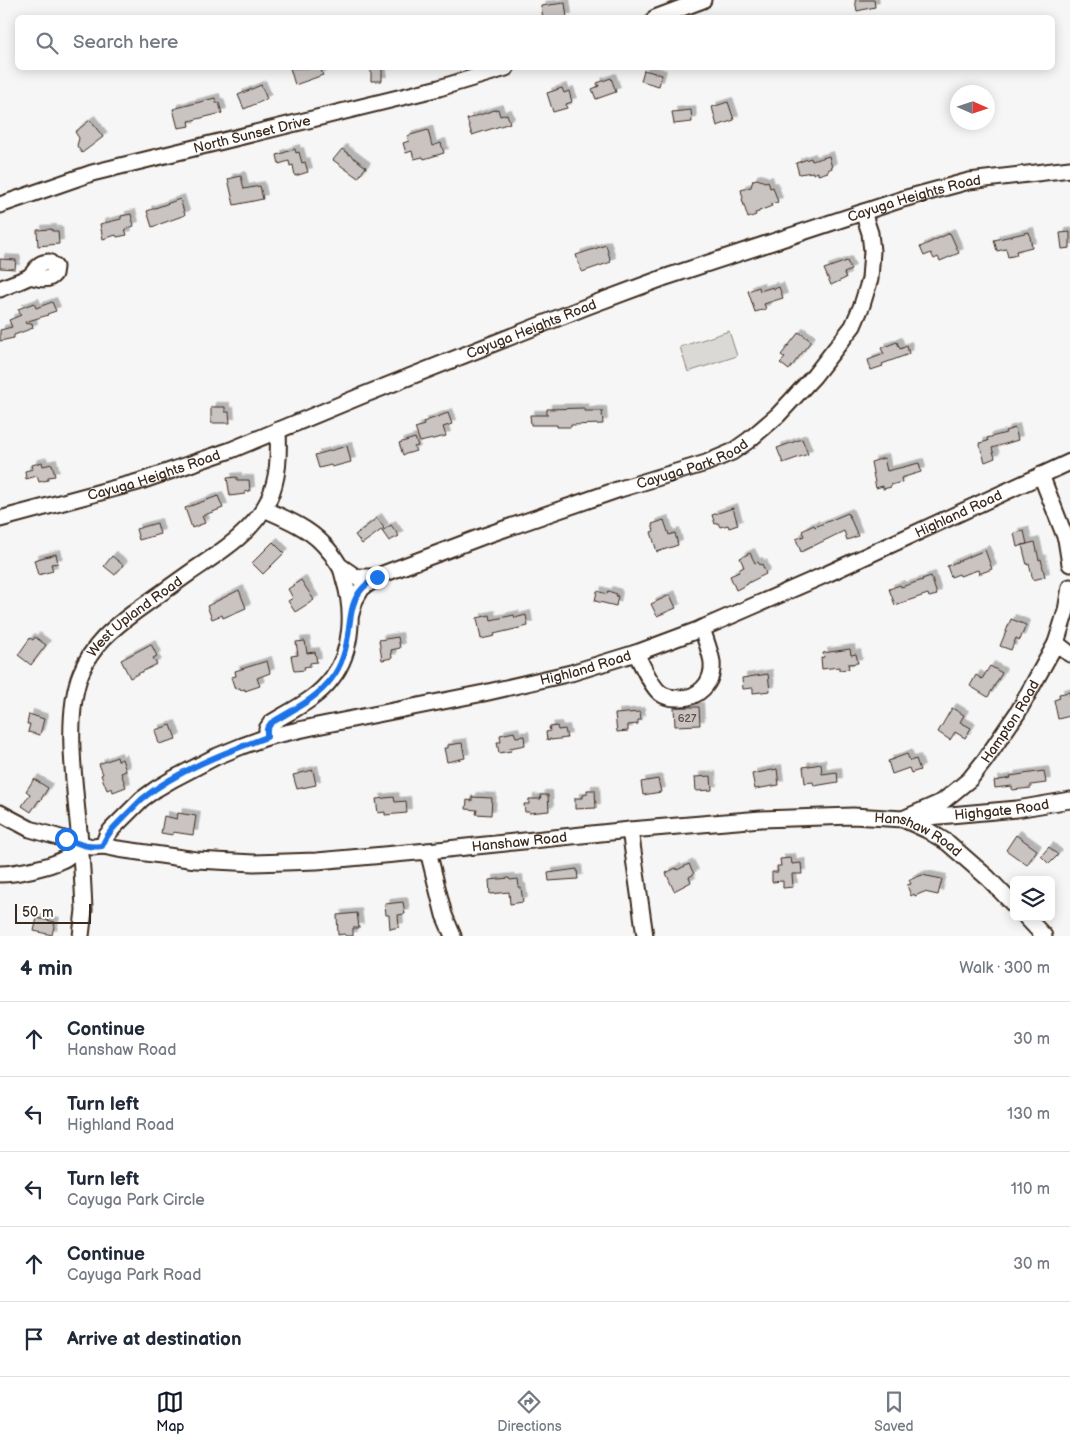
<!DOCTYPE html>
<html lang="en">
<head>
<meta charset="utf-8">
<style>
	:root { --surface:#fff; --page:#f2f2f3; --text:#1f2937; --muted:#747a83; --line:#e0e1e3; --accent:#111827 }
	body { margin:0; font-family:"Balsamiq Sans",sans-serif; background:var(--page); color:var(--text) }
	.controls { position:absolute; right:15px; bottom:15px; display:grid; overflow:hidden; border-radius:8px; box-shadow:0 2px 12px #0003 }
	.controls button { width:45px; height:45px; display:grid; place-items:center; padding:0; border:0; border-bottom:1px solid var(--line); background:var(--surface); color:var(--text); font:25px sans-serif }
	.compass { position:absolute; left:950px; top:85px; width:45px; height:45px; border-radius:50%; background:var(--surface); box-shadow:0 2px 12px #0003; rotate:93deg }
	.scale { position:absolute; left:15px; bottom:12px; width:76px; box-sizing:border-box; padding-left:5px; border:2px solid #3b2a1e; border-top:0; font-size:14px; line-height:18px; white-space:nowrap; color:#3b2a1e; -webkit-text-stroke:4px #fff; paint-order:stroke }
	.stop { position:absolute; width:15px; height:15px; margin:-11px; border:4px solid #1a73e8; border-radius:50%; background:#fff }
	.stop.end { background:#1a73e8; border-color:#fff; box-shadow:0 1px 5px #0008 }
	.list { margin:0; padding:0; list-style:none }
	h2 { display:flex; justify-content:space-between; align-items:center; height:65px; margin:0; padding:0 20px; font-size:21px }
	h2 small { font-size:16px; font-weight:400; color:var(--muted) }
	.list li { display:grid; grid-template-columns:32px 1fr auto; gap:15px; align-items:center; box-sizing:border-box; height:75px; padding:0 20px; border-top:1px solid var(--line) }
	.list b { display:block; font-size:19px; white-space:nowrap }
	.list p { margin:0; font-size:16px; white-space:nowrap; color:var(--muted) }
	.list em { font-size:16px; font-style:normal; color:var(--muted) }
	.icon { flex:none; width:28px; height:28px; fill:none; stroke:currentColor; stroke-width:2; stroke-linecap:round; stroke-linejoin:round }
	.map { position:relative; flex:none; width:1070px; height:936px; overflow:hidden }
	.search { position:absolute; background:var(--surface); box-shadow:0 2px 12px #0003; left:15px; right:15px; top:15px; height:55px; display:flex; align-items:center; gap:12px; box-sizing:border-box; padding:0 18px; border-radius:8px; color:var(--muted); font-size:19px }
	.sheet { height:440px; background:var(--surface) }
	nav { display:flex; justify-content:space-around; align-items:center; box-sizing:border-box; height:70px; border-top:1px solid var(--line); background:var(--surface); font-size:14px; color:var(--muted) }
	nav a { display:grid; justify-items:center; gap:2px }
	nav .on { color:var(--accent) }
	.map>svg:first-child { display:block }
</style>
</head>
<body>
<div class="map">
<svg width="1070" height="936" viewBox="0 0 1070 936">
	<defs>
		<filter id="shadow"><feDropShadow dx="4.5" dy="-4.5" stdDeviation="0" flood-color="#0004"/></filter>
	</defs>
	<rect width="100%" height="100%" fill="#f7f6f6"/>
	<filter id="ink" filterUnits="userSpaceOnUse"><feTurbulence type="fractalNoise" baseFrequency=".02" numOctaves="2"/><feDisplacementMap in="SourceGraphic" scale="10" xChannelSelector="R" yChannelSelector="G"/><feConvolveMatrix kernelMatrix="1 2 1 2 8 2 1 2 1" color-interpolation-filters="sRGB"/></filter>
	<g filter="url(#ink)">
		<path fill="#dbd9d6" stroke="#8b827a" d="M729,331L737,356L688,372L680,347Z"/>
		<path fill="#c9c3c1" stroke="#3b2a1e" filter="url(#shadow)" d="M855,0H874L875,7L857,11Z
			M565,3L567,18H543L541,6Z
			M290,68H320L323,75L295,85Z
			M371,68H382V81H371Z
			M644,70L662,75L659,86L641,81Z
			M611,78L616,92L596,99L592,89L599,86L597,83Z
			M261,85L267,99L244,109L238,95Z
			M562,88L564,93L569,91L572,102L566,104L567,108L553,112L547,93Z
			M215,98L216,103H219L222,113L189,121L190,126L178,128L173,109Z
			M728,102L734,120L717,126L712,107Z
			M498,109L500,116L507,114L510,123L472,135L467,119Z
			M691,110L692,122L674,124L672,112Z
			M90,120L103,137L82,153L77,146L79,138L75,132Z
			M428,130L432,146L441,143L444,153L424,159L423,157L414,159L412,151L406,153L403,143L409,141L407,136Z
			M295,149L296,153L299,152L302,163L305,162L308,172L295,176L293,165L290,166L289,161L279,164L277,155Z
			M342,149L366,167L358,178L333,160Z
			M829,156L832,168L828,170V172L818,175V172L813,174V172L799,174L796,163L811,158L812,161Z
			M241,176L244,189L260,186L263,199L234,205L228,179Z
			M757,179L765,182L768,181L770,188L773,187L778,202L771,204L772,206L759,211V212L755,213L756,215L748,218L742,199L743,198L741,190L751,187L753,180Z
			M180,199L185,215L152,227L147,211Z
			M131,214L134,226L125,229L127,235L117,237L116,235L103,239L100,224L121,219V216Z
			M52,229V231H58L59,244L38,246L37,230Z
			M1029,232L1032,247L1016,251L1017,255L1008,257L1006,249L997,251L994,240Z
			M1070,232V248L1062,249L1060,233Z
			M950,233L959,253L940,261L938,257L934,259L931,253L924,256L920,247Z
			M606,245L611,262L582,272L576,255Z
			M0,259L16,260L15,269L0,268Z
			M847,261L851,270L844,273L846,278L831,285L824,269Z
			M759,287L760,291L773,287L774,289L779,287L783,298L764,304L766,309L755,312L748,291Z
			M52,302L56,311L47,314L48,315L25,322L26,324L32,323L33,328L14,335V338L0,341V330L12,327L9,320L21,315L18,309L34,303L36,308Z
			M799,332L811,341L789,370L780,363L785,358L781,355Z
			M897,342L900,349L907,346L909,354L882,364L883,366L871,370L868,360L884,354L881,348Z
			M211,407H225V412H229L230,423H211Z
			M584,408V411H602L603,424L571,425V427H557V425H531L530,415H547V409Z
			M448,413L452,424L443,427L446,436L420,442L415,428L424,425L423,422Z
			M1015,428L1018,440L992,448L995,458L985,462L979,443L988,441L987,438L1006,433L1005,431Z
			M415,438L418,446L414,447L416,451L403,455L399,443Z
			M802,439L808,454L783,463L777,448Z
			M347,446L351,462L332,467L331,465L319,468L315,455Z
			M884,458L887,471L919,463L921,472L901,478L902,482L891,485V487L883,489V486L876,488L871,462Z
			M42,462L43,466L52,464L55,476L48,477V480L39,482L37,476L26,479L25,471L33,469L32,465Z
			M237,477V480H249L250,491L245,492V494L230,496L227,478Z
			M218,496L223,508L202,516L205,523L192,528L185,508Z
			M733,508L738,525L729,528L728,525L720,527L718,523L715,524L712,515Z
			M848,513L858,536L847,540L844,531L801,552L796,539L804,536L802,531L814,525L815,527Z
			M377,518L384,528L362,544L355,535Z
			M664,520L669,535L675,533L678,545L657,552L651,532L654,531L652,524Z
			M157,523L160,534L139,540L136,529Z
			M391,525L399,536L389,541L382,531Z
			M1024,531L1027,544L1017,547L1014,533Z
			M273,542L284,553L263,574L252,563Z
			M1035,542L1039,560L1041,559L1045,577L1033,580L1029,564L1027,565L1022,545Z
			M985,550L992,569L979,574L978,570L960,576L959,574L951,577L947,566Z
			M750,553L755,563L758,562L760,565L762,564L766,574L748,583V584L736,590L730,576L739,572L738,570L744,567L740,558Z
			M56,554L58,563L51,564L53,571L38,575L34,560Z
			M112,556L123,565L115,575L104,566Z
			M931,576L937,595L929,597L928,594L895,605L889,589L900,585L901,587L923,580L922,579Z
			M301,580L314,600L295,612L288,601L293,598L288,589Z
			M239,590L246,608L223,618L222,615L212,619L207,606Z
			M597,591L607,594L608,591L617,594L616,596H618L616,606L595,601Z
			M670,595L676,608L657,616L651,604Z
			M490,615L491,620L514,615L515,618L526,615L528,626L494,634L495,636L481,639L477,618Z
			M1011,619L1026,625L1020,640L1016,638L1011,650L1000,646Z
			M35,637L46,645L31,665L18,655L30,638L33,640Z
			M398,637L400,648L391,650L392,658L382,660L379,640Z
			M305,641L307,653L315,652L317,662L310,663V666L304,667L305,670L294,671L291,656L298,655L296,642Z
			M151,644L157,656L153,658L157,664L130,678L121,660Z
			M850,649L851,655L856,654L858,663L848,664L849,669L839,670V667L822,669L821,658L824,657L823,653Z
			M267,661L270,673L257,678L260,686L245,691V689L241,690L240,688L235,689L231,677L236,676L235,671Z
			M990,666L1002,673L988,697L970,686L976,675L982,679Z
			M768,674L770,691L753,693V688L743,689L742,678Z
			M1070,692V716L1058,719L1054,700L1060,698L1059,694Z
			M674,707H699L700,725L675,726Z
			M952,708L964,715L960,722L971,728L965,738L955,732L950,740L938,732Z
			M640,712L641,720H638V724L628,725V731L617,732L615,714Z
			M29,714L44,719L40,735L28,732L30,724H27Z
			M171,725L176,739L159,744L155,730Z
			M557,726L558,730L565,729L567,738L551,740V739L547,740L546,732L550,731L549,727Z
			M514,732L516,737L524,736L525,745L510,748L511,751L499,753L497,742H501L500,735Z
			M462,743L465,758L447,762L444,748H448V745Z
			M907,754L910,761L916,759L920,770L911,773L909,768L892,774L888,761Z
			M117,757L118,761L122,759L126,771L121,773L126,787L113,792L112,788L107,790L101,775L103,774L99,764Z
			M821,764L822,774L837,772L838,782L814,786L813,782L805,783L803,767Z
			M777,769L779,785L755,789L752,774Z
			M313,770L316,785L297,789L293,775Z
			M1044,771L1046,783L1031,785V788L1012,790V786L995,788L994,781L1011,778L1010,776Z
			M711,776L712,790L696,791L695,777Z
			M34,779L48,788L40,801L39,800L31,812L22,806L30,794L26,791Z
			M658,779L661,792L643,795L641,782Z
			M587,790H595L596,808L575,809V798H583V795L587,794Z
			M540,795H548L549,811L529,813V812H525L524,804H529V799H541Z
			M394,797L395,802L406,801L407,813L385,815V812L378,813L376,799Z
			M472,797L492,798L491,815L476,814L477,810L466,809L467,800L472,801Z
			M178,813L196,816L193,835L173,832V835L161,833L164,816L177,819Z
			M1016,835L1037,850L1027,865L1006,850Z
			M1049,847L1058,855L1049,864L1041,856Z
			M791,858L792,864L801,863L802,874H792L793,887L783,888V881L772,882V872H778L777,866H781L780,859Z
			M689,864L694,874L689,877L691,882L674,891L666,873L676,868L677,870Z
			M577,869L578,879L549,881L548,873Z
			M922,875L942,879L938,895L924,892L915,896L914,894L911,896L907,885L911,884L909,880Z
			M509,878L510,880L518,879L519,888H521L523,902L510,904L509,892L490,894L489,880Z
			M403,902L405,914L398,915L399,927L390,929L389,915H386L385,904Z
			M357,913L359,928H353V936H346L344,934L338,935L337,915Z
			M37,918L55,922L52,935L34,931Z"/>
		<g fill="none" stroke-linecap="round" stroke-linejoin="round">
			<g stroke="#3b2a1e" stroke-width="19">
				<g id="minor">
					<path d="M655,18L703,0"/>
					<path id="s1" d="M0,205L92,173L439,88L506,68"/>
					<path d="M0,289C7,285 25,280 30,276C38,269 36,263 49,262L55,267L54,274C48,282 38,278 30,276"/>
					<path d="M1041,475L1066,539L1070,564"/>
					<path d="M264,509C284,518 307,527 323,544C329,550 335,558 339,565C342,569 343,575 344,579C354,610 353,651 332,678C317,699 292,710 271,723L267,729V737"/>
					<path id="s2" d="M0,519L138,482L231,450L361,396L588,306L663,278L903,199L969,181L1070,169"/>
					<path d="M340,566L356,577H377"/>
					<path id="s3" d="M351,614L355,600L362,588L383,574L481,537L620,489L706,463L732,452L749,440L778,415L814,376L853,326L862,305L870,279L872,251L870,233L863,212"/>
					<path d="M1056,643L1070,654"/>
					<path d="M636,653C641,663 651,686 660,693C665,697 671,698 678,698C698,699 714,683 712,662C710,650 705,639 702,628"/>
					<path id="s4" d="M0,813L30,829L92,847L103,846L118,849L196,860L254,863L317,861L428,851L630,830L761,819L853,816L903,819L927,830L948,843L988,878L1014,905"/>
					<path id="s5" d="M917,818L1017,809L1070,800"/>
					<path id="s6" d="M903,819L942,802L970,779L985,760L1018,712L1056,643L1066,611L1070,587"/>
					<path d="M630,830L645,936"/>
					<path id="s7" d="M103,846L107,835L113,828L142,799L156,789L173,779L215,757L242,746L267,737L317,726L484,693L571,673L639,652L698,630L827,574L1070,462"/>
					<path d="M428,851L444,915L453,936"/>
					<path d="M0,874C15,874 49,867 62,860C70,857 75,850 80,845"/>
					<path d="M1026,917L1044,936"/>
					<path id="s8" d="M81,936L84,910C83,887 82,864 80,842C76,794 63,717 81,673C92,645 113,628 136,611C153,599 171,586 188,574C217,554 253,533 268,501C279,478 279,454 278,430"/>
				</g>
			</g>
			<use href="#minor" stroke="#fff" stroke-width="15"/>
		</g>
	</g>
	<g fill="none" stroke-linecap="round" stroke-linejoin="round" filter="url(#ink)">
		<path stroke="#1a73e8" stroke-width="6" d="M66,839C79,844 89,848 102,846C108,832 115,826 126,815C131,810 137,804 142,799C176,771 226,752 267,737V729L271,723C292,710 317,699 332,678C343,664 347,646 349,628C351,614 352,600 362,589C366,584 372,581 377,577"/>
	</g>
	<g text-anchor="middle" stroke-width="4" stroke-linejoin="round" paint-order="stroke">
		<g font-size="11" fill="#5e5047">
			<text x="687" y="722">627</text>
		</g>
		<g font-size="14" fill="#3b2a1e" stroke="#fff">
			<text dy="5" stroke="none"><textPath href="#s1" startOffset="262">North Sunset Drive</textPath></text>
			<text dy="5" stroke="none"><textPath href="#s2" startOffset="970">Cayuga Heights Road</textPath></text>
			<text dy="5" stroke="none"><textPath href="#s2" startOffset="565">Cayuga Heights Road</textPath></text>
			<text dy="5" stroke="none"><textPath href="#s3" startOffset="382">Cayuga Park Road</textPath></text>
			<text dy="5" stroke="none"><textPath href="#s2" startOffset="160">Cayuga Heights Road</textPath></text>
			<text dy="5" stroke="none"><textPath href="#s7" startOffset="932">Highland Road</textPath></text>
			<text dy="5" stroke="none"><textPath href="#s8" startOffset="344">West Upland Road</textPath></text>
			<text dy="5" stroke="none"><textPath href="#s7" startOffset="528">Highland Road</textPath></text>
			<text dy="5" stroke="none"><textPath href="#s6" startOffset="149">Hampton Road</textPath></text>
			<text dy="5" stroke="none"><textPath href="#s5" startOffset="85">Highgate Road</textPath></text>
			<text dy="5" stroke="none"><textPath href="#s4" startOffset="932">Hanshaw Road</textPath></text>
			<text dy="5" stroke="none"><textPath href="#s4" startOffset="528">Hanshaw Road</textPath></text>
		</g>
	</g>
</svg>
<div class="controls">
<button><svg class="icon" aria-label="layers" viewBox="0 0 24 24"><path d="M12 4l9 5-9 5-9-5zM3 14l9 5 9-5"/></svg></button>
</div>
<svg class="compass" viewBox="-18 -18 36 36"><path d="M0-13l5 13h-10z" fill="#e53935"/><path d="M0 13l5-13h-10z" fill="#747a83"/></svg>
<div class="scale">50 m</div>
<div class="stop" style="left:66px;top:839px"></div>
<div class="stop end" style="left:377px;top:577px"></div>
<div class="search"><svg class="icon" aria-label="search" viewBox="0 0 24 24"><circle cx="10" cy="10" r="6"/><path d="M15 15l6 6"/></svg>Search here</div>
</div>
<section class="sheet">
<h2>4 min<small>Walk · 300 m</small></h2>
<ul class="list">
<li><svg class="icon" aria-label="ahead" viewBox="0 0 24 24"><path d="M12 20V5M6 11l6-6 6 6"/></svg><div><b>Continue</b><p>Hanshaw Road</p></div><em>30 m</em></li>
<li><svg class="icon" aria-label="left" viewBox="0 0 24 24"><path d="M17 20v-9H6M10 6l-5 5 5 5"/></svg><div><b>Turn left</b><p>Highland Road</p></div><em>130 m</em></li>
<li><svg class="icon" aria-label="left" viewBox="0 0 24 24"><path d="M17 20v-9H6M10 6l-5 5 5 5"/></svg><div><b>Turn left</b><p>Cayuga Park Circle</p></div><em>110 m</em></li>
<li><svg class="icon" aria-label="ahead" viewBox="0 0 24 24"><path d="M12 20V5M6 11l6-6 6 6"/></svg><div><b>Continue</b><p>Cayuga Park Road</p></div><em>30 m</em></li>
<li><svg class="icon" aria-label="arrive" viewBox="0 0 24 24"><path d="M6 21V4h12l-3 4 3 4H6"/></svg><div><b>Arrive at destination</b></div></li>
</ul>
</section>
<nav>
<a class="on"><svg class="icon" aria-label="map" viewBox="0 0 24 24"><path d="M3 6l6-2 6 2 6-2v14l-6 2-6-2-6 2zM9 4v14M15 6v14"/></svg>Map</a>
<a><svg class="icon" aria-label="directions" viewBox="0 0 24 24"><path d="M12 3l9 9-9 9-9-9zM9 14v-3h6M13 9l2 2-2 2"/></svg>Directions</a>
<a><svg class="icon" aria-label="saved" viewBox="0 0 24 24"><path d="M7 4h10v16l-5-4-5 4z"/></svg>Saved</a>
</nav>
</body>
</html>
